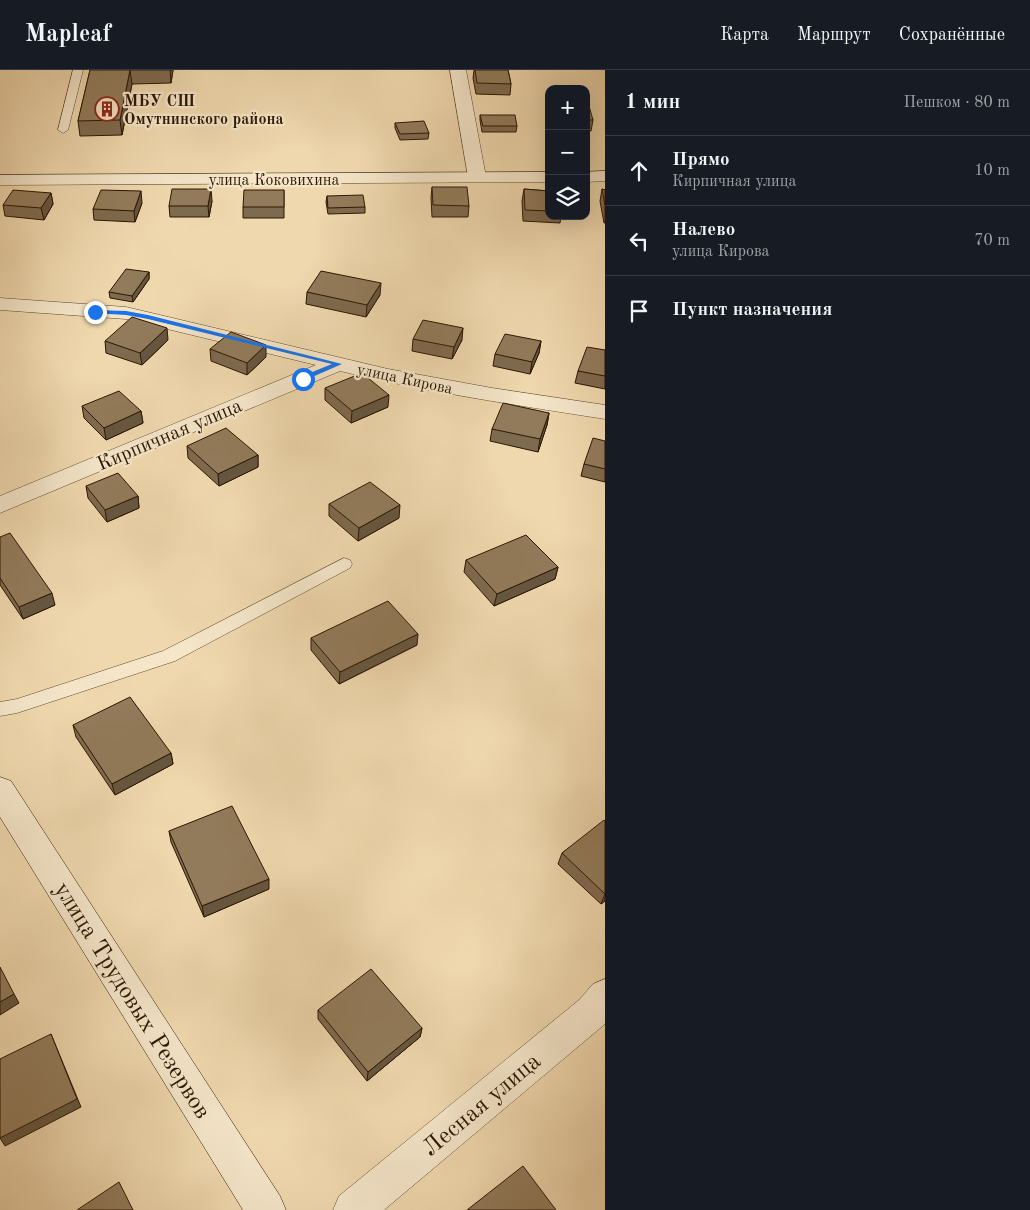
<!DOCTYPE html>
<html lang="ru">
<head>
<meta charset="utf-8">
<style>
	:root { --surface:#171b24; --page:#20242c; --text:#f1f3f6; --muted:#9ea1a6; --line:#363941 }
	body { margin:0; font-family:"Old Standard TT",serif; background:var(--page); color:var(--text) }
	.controls { position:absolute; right:15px; top:15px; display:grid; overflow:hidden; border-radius:10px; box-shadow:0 5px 20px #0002 }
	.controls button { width:45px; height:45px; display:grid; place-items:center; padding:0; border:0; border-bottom:1px solid var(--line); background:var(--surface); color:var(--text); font:25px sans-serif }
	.stop { position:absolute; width:15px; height:15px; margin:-11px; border:4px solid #1a73e8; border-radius:50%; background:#fff }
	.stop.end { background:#1a73e8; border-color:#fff; box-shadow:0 1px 5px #0008 }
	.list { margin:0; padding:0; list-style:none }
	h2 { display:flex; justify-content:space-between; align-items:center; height:65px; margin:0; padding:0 20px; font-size:21px }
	h2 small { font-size:16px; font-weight:400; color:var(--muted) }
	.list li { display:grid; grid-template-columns:32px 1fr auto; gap:15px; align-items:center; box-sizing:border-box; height:70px; padding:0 20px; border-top:1px solid var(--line) }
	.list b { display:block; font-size:19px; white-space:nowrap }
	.list p { margin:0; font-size:16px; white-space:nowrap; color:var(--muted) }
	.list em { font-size:16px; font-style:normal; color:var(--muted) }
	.icon { flex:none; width:28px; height:28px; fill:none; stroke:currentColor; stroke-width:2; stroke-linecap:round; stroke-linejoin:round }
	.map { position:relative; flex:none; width:605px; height:1140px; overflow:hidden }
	header { display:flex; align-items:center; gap:30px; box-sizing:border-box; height:70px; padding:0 25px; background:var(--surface); border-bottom:1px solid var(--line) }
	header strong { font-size:24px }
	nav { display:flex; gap:28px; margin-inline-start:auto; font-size:18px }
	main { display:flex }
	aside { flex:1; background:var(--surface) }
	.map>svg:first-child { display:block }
</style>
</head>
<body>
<header>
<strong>Mapleaf</strong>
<nav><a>Карта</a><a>Маршрут</a><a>Сохранённые</a></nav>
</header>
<main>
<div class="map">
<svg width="605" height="1140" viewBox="0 0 605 1140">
	<rect width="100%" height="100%" fill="#f0d8ae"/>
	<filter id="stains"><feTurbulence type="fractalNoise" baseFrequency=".004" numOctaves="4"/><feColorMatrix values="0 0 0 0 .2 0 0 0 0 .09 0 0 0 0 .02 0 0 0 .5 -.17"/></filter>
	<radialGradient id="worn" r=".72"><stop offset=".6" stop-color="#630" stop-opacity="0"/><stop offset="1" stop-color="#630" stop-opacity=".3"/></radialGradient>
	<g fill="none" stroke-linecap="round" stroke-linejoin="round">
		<g stroke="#5d462d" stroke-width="1">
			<path id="service" d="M73,0H83L68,60L63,63L58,60Z
				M344,488L350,490L352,494L350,498L175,591L17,643L0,646V632L17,629L163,581Z"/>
		</g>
		<g stroke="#5d462d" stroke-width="1">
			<path id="minor" d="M450,0H466L486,107L483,111L477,112L471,111L468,107Z
				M0,228L126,237L388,299L492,318L605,335V349C516,335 427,322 340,301L0,443V426L316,295L126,249L0,240Z
				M605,909V954L384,1140H333L339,1126L579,930L593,914Z"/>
		</g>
		<g stroke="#5d462d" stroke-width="1">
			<path id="tertiary" d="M605,101V111L586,112V102Z
				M549,102V112L0,115V105Z"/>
		</g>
		<g stroke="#2c1602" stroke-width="1">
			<path id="secondary" d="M0,707L11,711L280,1126L286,1140H243L0,747Z"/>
		</g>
		<use href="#service" fill="#f5e6ca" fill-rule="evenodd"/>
		<use href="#minor" fill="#f5e6ca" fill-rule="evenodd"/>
		<use href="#tertiary" fill="#f5e6ca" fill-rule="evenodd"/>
		<use href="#secondary" fill="#f5e6ca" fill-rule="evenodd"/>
	</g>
	<path fill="#7e6a4e" stroke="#2c1602" d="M90,0H173L171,13L132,14L122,65L80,66L78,51Z
		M474,0H508L511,14L510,25L476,24L473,8Z
		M586,36L593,50L591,61H586Z
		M480,45L517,56L516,62H482L480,50Z
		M395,53L429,63L428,69L400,70L395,58Z
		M432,117L469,136L468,147H432L431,128Z
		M524,119L549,121V146H561L560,153L523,151L522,131Z
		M602,119L605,120V153H604L600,131Z
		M284,120V148H243V137Z
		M51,123L53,134L44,150L5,146L3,135Z
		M327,126L365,137V143L328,144L326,132Z
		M212,131L209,147H170L169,136Z
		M142,133L135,152L94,150L93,139Z
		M149,202V209L133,232L110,228L109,222Z
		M307,222L380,225L366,247L306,234Z
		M413,269L462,270L452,289L412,281Z
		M168,270L142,295L106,283L105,271Z
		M541,271L539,283L530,304L493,296L495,284Z
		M210,279L266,287L247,305L211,291Z
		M605,280V319L575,313L578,301Z
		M325,318L388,337L351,353L325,330Z
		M82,336L141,341L143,353L106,370L84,348Z
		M549,343L547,355L538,382L490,371L492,359Z
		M605,371V412L581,406L584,394Z
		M187,376L258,385V397L219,416L188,388Z
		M86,416L138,426L139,438L107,452L88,428Z
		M329,434L399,448L358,471L329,446Z
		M0,467L55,535L23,549L0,515Z
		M466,490L558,497L555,509L494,536L464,502Z
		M311,568L417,575L339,614L311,580Z
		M73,655L171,683L173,694L115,725L76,667Z
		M605,751V831L601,834L558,794L562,783Z
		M169,761L269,819L204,847L171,772Z
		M318,940L422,958L420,967L367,1011L318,949Z"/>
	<path fill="#665640" stroke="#2c1602" d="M130,0L132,14L122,65L120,50Z
		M170,0H173L171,13Z
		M211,119L212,131L209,147L208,136Z
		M141,121L142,133L135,152L134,141Z
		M51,123L53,134L44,150L41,138Z
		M149,202V209L133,232L132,226Z
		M381,213L380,225L366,247L367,235Z
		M167,258L168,270L142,295L140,283Z
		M463,258L462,270L452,289L454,277Z
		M541,271L539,283L530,304L532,292Z
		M266,275V287L247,305V293Z
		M389,325L388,337L351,353L352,341Z
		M141,341L143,353L106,370L104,358Z
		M549,343L547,355L538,382L540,369Z
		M258,385V397L219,416L218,404Z
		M138,426L139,438L107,452L105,440Z
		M400,435L399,448L358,471L359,458Z
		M558,497L555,509L494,536L497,524Z
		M52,523L55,535L23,549L19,537Z
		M418,564L417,575L339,614L340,602Z
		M171,683L173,694L115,725L112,714Z
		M269,809V819L204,847L202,836Z
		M605,824V831L601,834Z
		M14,924L19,933L0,945V932Z
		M422,958L420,967L367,1011L368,1002Z
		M51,964L81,1037L5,1076L0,1068Z"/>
	<path fill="#927b5b" stroke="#2c1602" d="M90,0H130L120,50L78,51Z
		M475,0H508L511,14L477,13Z
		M586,36H589L593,50H586Z
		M480,45H515L517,56H483Z
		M424,51L429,63L400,64L395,53Z
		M432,117H467L469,136L433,135Z
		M172,119H211L208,136H169Z
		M524,119L549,121V141L525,140Z
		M602,119L605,120V135Z
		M13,120L51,123L41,138L3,135Z
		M101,120L141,121L134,141L93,139Z
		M244,120H284V137H243Z
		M363,125L365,137L328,138L327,126Z
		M126,199L149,202L132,226L109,222Z
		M321,201L381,213L367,235L307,222Z
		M132,247L167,258L140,283L105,271Z
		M423,250L463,258L454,277L413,269Z
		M231,262L266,275L247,293L210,279Z
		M505,264L541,271L532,292L495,284Z
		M587,277L605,280V306L578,301Z
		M362,303L389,325L352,341L325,318Z
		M119,321L141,341L104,358L82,336Z
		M503,333L549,343L540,369L492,359Z
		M226,358L258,385L218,404L187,376Z
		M593,368L605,371V399L584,394Z
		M118,403L138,426L105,440L86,416Z
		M370,412L400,435L359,458L329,434Z
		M10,463L52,523L19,537L0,508V467Z
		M526,465L558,497L497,524L466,490Z
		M388,531L418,564L340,602L311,568Z
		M130,627L171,683L112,714L73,655Z
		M232,736L269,809L202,836L169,761Z
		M604,750L605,751V824L562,783Z
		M0,897L14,924L0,932Z
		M371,899L422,958L368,1002L318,940Z
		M51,964L77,1029L0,1068V989Z
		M523,1096L556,1140H467Z
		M119,1112L133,1140H77Z"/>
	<path fill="#1a73e8" d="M95,240L126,241L148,245L342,294L303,311L300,310V307L332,294L148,249L126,245L93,243Z"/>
	<defs>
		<g id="building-ring" transform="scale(1.25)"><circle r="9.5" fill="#f5e6ca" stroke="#8f2418" stroke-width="1.5"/><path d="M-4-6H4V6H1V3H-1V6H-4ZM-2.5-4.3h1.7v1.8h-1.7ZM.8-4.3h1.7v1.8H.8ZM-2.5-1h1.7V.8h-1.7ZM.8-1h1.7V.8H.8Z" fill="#8f2418"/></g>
	</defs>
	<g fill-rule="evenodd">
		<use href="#building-ring" x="107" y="39"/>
	</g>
	<g text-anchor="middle" stroke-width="4.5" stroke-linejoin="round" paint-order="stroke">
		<g font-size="16" font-weight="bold" fill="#2c1602" stroke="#f5e6ca" text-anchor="start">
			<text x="124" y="36">МБУ СШ<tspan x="124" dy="18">Омутнинского района</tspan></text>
		</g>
		<g font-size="16" fill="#2c1602" stroke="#f5e6ca">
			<text x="274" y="115">улица Коковихина</text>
			<text transform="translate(405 308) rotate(12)" y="6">улица Кирова</text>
		</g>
		<g font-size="20" fill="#2c1602" stroke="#f5e6ca">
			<text transform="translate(169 364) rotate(-23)" y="7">Кирпичная улица</text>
		</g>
		<g font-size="24" fill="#2c1602" stroke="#f5e6ca">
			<text transform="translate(133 930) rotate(58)" y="8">улица Трудовых Резервов</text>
			<text transform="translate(481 1034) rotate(-40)" y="8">Лесная улица</text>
		</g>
	</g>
	<rect width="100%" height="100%" filter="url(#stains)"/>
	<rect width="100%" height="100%" fill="url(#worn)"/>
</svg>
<div class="controls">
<button>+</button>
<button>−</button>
<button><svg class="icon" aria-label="layers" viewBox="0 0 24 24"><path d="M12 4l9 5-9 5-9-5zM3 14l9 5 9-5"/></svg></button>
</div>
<div class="stop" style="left:303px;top:309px"></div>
<div class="stop end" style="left:95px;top:242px"></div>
</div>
<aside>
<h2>1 мин<small>Пешком · 80 m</small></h2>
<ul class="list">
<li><svg class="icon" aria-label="ahead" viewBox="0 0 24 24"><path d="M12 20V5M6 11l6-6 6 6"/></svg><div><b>Прямо</b><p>Кирпичная улица</p></div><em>10 m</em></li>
<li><svg class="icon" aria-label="left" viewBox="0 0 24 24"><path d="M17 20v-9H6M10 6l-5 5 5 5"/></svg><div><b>Налево</b><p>улица Кирова</p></div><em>70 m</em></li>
<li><svg class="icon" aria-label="arrive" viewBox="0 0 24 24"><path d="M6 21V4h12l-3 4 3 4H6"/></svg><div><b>Пункт назначения</b></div></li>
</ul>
</aside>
</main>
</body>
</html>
